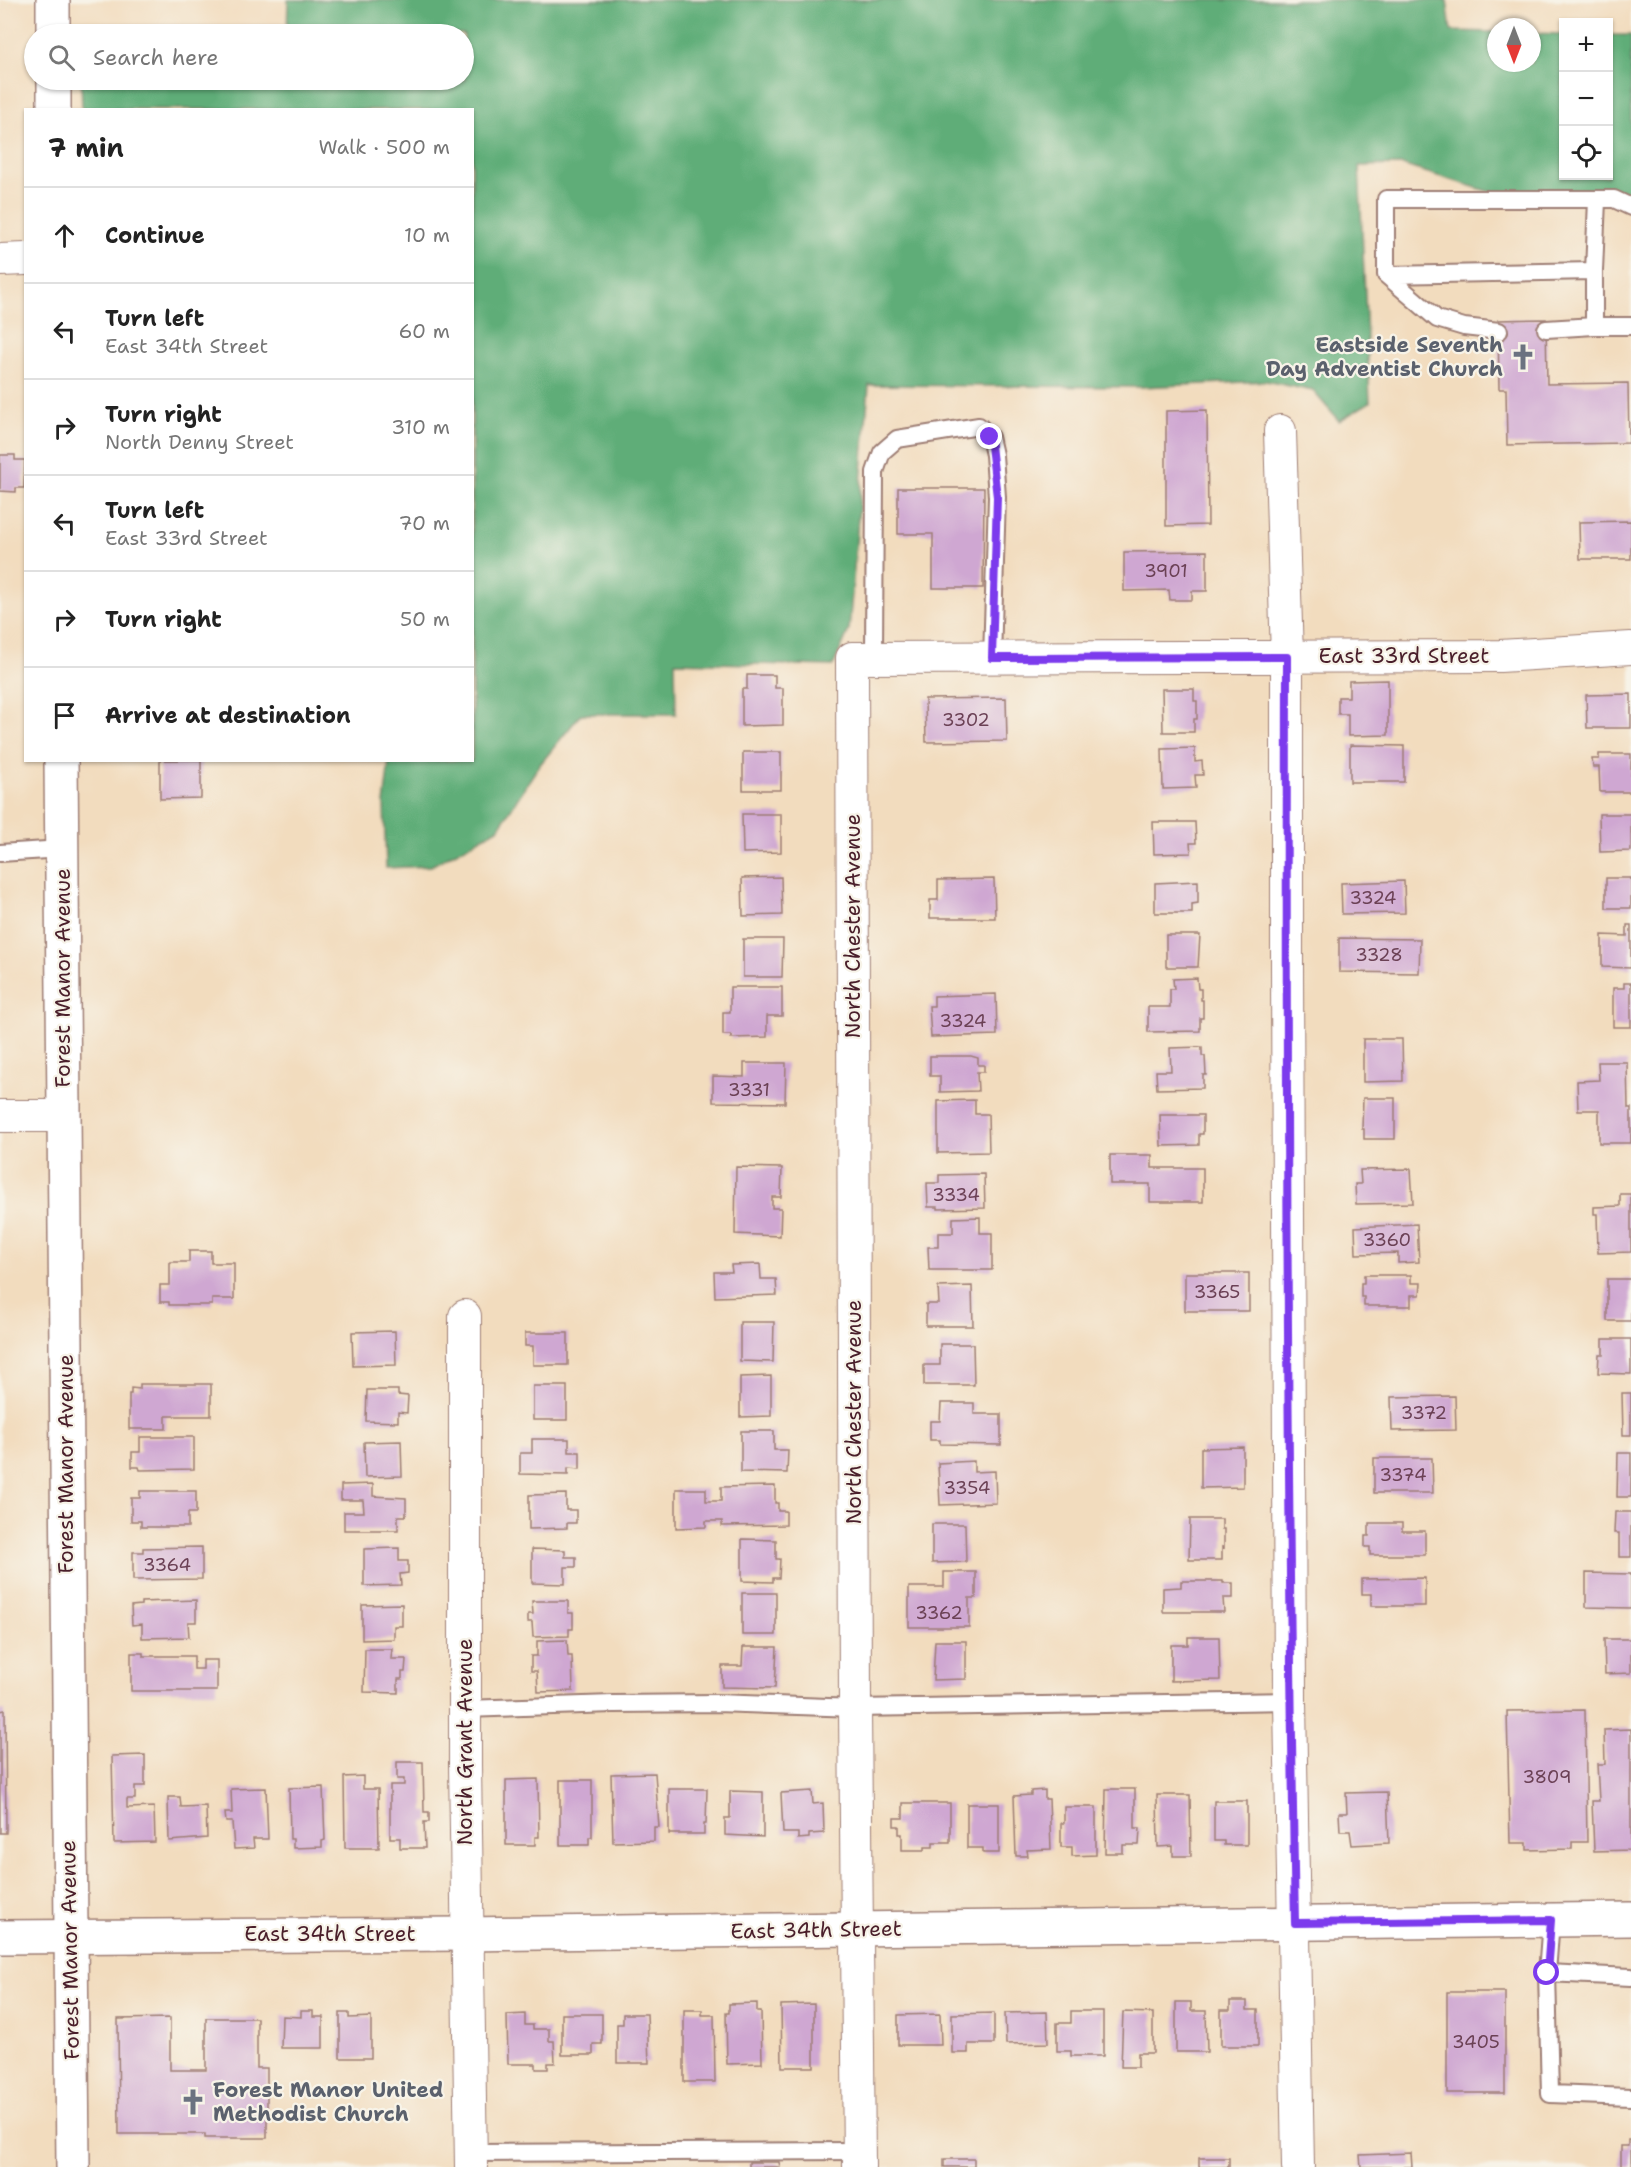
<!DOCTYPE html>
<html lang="en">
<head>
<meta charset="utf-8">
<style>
	:root { --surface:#fff; --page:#f6f6f6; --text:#222; --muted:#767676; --line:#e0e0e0 }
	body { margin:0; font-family:"Shantell Sans",sans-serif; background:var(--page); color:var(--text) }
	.controls { position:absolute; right:18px; top:18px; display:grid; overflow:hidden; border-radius:0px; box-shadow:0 2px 4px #0004 }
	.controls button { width:54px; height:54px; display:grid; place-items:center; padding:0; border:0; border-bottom:2px solid var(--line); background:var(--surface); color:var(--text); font:30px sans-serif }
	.compass { position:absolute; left:1487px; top:18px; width:54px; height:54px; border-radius:50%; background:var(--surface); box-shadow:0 2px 4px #0004; rotate:180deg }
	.stop { position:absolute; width:18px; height:18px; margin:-14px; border:4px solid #7c3aed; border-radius:50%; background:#fff }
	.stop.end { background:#7c3aed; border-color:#fff; box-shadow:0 2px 6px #0008 }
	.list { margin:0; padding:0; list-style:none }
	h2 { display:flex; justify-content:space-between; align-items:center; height:78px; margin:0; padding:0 24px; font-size:26px }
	h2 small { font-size:20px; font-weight:400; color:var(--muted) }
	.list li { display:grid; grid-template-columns:39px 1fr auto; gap:18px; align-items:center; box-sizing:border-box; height:96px; padding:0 24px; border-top:2px solid var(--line) }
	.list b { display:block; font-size:22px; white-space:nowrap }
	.list p { margin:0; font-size:20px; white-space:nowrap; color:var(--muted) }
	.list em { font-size:20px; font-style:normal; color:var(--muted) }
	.icon { flex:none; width:33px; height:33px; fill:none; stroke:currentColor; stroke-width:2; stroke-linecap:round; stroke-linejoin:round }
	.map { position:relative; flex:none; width:1631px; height:2167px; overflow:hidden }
	.search { position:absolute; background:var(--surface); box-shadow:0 2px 4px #0004; left:24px; top:24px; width:450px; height:66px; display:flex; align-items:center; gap:15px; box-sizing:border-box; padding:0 21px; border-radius:33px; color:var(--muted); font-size:22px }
	.panel { position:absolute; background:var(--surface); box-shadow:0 2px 4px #0004; left:24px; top:108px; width:450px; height:654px; border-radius:0px }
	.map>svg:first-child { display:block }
</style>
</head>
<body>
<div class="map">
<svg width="1631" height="2167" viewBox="0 0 1631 2167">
	<rect width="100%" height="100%" fill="#f7f3e8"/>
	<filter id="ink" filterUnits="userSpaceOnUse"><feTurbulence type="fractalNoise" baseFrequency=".0167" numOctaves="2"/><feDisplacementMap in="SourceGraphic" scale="12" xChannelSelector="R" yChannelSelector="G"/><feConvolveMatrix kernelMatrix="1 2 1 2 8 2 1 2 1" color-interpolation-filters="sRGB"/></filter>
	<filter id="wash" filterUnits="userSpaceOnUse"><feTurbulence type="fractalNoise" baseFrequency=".008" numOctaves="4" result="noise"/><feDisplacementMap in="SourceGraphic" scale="24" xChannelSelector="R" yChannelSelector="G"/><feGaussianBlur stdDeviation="1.35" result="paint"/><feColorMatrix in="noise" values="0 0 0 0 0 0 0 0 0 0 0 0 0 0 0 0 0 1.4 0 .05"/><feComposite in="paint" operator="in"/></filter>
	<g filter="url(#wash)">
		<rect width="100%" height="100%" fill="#f2dcbe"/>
		<path fill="#5fad78" stroke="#546652" stroke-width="1.5" d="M288,0H1447L1451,31L1496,32V63H1532V33L1563,34L1564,176H1608L1609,35H1631V195L1503,196L1402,165L1359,166L1370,402L1339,421L1313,391L1266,381L1141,387L869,385L849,630L833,666L675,662L676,714H581L538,767L498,829L431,866L386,868L384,804L389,761L472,760V110L82,109L81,80H464V34H287Z"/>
		<g id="blocks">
			<path fill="#cfa7d2" d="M1546,319L1547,384L1628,383L1629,443L1507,445L1506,389H1499L1498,320Z
				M1207,410L1208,525L1166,526V411Z
				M0,455H15V460H25L24,488H16V492L0,491Z
				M898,488H984L983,588H933V534H898Z
				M1631,521V559H1580L1579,522Z
				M1207,551V591H1192V600H1170L1169,590L1124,591V552Z
				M747,675H775V688H783V725L742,726V689H747Z
				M1388,680V735L1348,736V714H1338V697H1349V681Z
				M1162,689H1194V701H1197V719H1194V732H1163Z
				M1631,694V728H1587L1586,695Z
				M1006,698L1007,741L926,742L925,699Z
				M1350,745L1404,746V782H1350Z
				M1195,748V762L1202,761L1203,775H1195L1196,788L1163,789L1162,749Z
				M743,752H781V790H743Z
				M1599,754H1631V792H1600L1599,767H1593L1592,759H1599Z
				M160,760H201V798L160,799Z
				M742,814H781V852L743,853Z
				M1599,814H1631V851L1600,852Z
				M1153,822H1195L1196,843H1190L1191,853L1154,854Z
				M781,877L782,915L743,916L742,878Z
				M1606,878H1631V908H1606Z
				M994,879L995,918H930V900H938V880Z
				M1198,881V903L1192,904V913H1155V883Z
				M1404,881L1405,913L1342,914L1341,883Z
				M1627,925H1631V968L1602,967V935L1627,936Z
				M1166,935H1200L1198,967H1166Z
				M1339,938L1420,939L1419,973L1339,972Z
				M743,939H783L782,977H743Z
				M1197,978L1198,989H1201V1000H1203V1018H1200V1031L1148,1032V1007H1170V989H1174L1173,979Z
				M1624,983H1631V1027H1613V988H1624Z
				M730,987H782V1016H767V1037L731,1038V1035H723V1012H730Z
				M996,994L997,1035L931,1037L929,1006H934V996Z
				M1363,1039H1402L1403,1081L1363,1082Z
				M1202,1047V1056H1205L1206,1075H1203V1088L1157,1089L1156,1071H1171L1170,1048Z
				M930,1056H971L978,1058V1065H984V1072H977L978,1091L940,1092V1076H930Z
				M1598,1062H1627L1628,1108H1631V1143H1599V1110H1578L1577,1081L1599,1080Z
				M744,1063H786L785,1103L713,1102V1076L744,1077Z
				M1363,1098H1395V1139H1364V1129H1362Z
				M975,1100V1114H988L989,1152L938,1153V1101Z
				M1160,1115H1203V1134H1199V1145L1161,1146Z
				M1110,1155H1152V1168H1203V1202H1150V1184H1110Z
				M736,1167L782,1168L781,1197H772V1208H781L780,1236L735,1234Z
				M1411,1169L1413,1203L1356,1204L1355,1184H1361L1360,1170Z
				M984,1174L985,1208L938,1209V1207H928L927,1183H939V1175Z
				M1620,1194H1631V1252L1598,1253L1597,1214H1594V1207L1620,1206Z
				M980,1217V1233H992V1270H929L928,1247H938V1233H953V1218Z
				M1417,1224L1419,1262L1398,1263V1253L1356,1254L1355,1227Z
				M189,1251H211V1263H234V1299H212V1305H169V1302H160V1285H170V1262H189Z
				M760,1264L761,1279H776L777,1295L715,1297L714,1272H732L731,1265Z
				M1185,1273H1249V1311H1185Z
				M1364,1275H1411V1283H1421L1420,1295H1411V1306H1364V1297H1361V1283H1364Z
				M1607,1279H1631V1321H1607Z
				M972,1286L973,1326H926V1304H939L938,1287Z
				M740,1322H774L773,1362L740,1361Z
				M395,1331L396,1365L353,1366L352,1332Z
				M525,1333H568V1365H533V1346H525Z
				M1603,1339H1631V1374L1598,1373L1599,1354H1603Z
				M940,1344H973L974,1385H924V1365H940Z
				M771,1376V1416L740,1417V1377Z
				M140,1384H211V1416H166V1429H129V1394H131V1388L140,1389Z
				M533,1386H567V1420H533Z
				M367,1390H398V1395L408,1396L407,1413L398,1412V1422L366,1421Z
				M1622,1393H1631V1435H1623Z
				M1455,1396L1456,1430L1392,1431L1391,1397Z
				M941,1403H974V1414H1001V1445L940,1444V1440H930V1421H940Z
				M741,1431H774V1450H788L787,1473L741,1472Z
				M140,1437H194V1469L140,1470L139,1467H132V1452H140Z
				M532,1439H569V1452H580V1469L568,1468V1475L520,1474V1453H532Z
				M401,1441L402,1476L365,1477L364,1442Z
				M1243,1447V1487L1201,1488V1448Z
				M1618,1453H1631V1497H1617Z
				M1374,1458H1432L1433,1493H1374Z
				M974,1461V1472L995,1471L996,1503L940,1505L938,1463Z
				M373,1484V1496L406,1498V1516H398V1530H344V1512H364L363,1500H341V1485Z
				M775,1486V1503H778V1511H786V1525L722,1526V1521H706V1527L676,1528V1489H706V1501H721V1487Z
				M140,1491H196V1513H188V1527H141V1521H131V1498H140Z
				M566,1494V1510H576V1523H567V1528L529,1529V1495Z
				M1615,1512H1631V1557H1619V1533H1614Z
				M1190,1519H1222V1529H1224V1548L1222,1547V1560H1189Z
				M1369,1523H1402V1531H1425V1555H1370V1547H1365V1536H1369Z
				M932,1524H965L966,1562L932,1563Z
				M742,1539L776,1540V1559H780L779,1578H773V1582L742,1581Z
				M202,1547V1579L133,1580V1552H143V1548Z
				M399,1548V1561H408V1573L400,1574L401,1585L364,1586V1549Z
				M532,1549L565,1550V1557H576V1567H565V1584L532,1583Z
				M944,1572H976V1598H969V1627H909V1587H944Z
				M1586,1573L1631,1574V1608L1586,1607Z
				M1425,1578V1606H1371V1594H1362V1579Z
				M1181,1581H1223V1583H1233V1598H1223L1224,1612H1163V1588L1181,1587Z
				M742,1593H776V1635H742Z
				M196,1600V1622H188L189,1637L142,1638V1624L132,1625L131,1606L141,1605V1602Z
				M532,1601H568V1613H573V1629H569V1636L533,1637L532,1622H528V1614H533Z
				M402,1604V1626H394V1639L362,1640V1605Z
				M1188,1637H1219L1220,1680L1171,1681V1645H1188Z
				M1604,1639H1631V1673L1605,1674Z
				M567,1640L568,1656H572L573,1691L538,1692L537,1671H531V1656H537V1641Z
				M935,1641H966V1679L933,1680Z
				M743,1647H777L775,1688L722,1687V1666H742Z
				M365,1649H392L391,1659H406L405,1672H402V1679H398V1693L364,1692Z
				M131,1653H143V1656H194V1669H203V1660H217V1691H131Z
				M5,1710L6,1833H0V1711Z
				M1585,1710L1587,1842H1572V1849L1527,1850V1843H1510L1507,1711Z
				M1631,1729V1850L1594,1851L1592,1801H1599L1597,1764H1605L1604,1730Z
				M145,1755V1786H135V1799H127V1808L154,1807L155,1842L114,1843L112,1756Z
				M397,1762H423L424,1812H429V1822H424L425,1848H400V1838H390V1785H404V1779H397Z
				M655,1773L659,1827H654V1841L613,1842L611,1774Z
				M363,1776V1789H378L379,1848H345L344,1777Z
				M538,1779L539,1837H535V1845H506V1780Z
				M560,1780H592V1837H589V1845H560Z
				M323,1787L325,1840L322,1841V1847L293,1848V1839H290L289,1788Z
				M266,1788L268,1839H253L254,1848L234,1849L232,1822H226L225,1813H232L231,1789Z
				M669,1789H707L706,1824H704V1834H669Z
				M1106,1789H1135V1828H1140L1139,1845H1123V1853H1105Z
				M1045,1790V1799H1049L1051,1849L1027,1850L1028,1856H1016L1014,1796L1031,1795V1791Z
				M730,1791L763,1792V1837L725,1835V1818H730Z
				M812,1791L813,1804L823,1803L824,1833L809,1834V1838L798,1839V1833H783L781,1793Z
				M1387,1792L1389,1843L1352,1845L1350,1831H1340L1339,1813H1347L1346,1793Z
				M1157,1795H1190L1191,1856H1173V1846L1158,1847Z
				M168,1797H180L181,1807L206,1806L207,1838L169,1841Z
				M1214,1801H1247V1845H1224V1841H1214Z
				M903,1803H950V1842H933V1847H925V1850H902V1834H899V1826H894V1818H903Z
				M967,1804H999V1853H983V1848H967Z
				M1064,1807H1096V1855L1072,1856V1847H1061V1823H1064Z
				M1447,1992H1505V2093H1447Z
				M1230,2001H1247V2010H1258V2046H1221V2010H1230Z
				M1176,2002H1191V2011H1206L1207,2052H1176Z
				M757,2003V2012H761L762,2063L727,2064L726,2013H729V2004Z
				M814,2004V2067H782L781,2005Z
				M684,2010H702V2015H714L715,2082H684Z
				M301,2011H313V2017H323V2048H281L282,2016L301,2017Z
				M1071,2011H1103V2056H1071V2051H1057V2023H1071Z
				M1047,2012L1048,2043L1006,2044L1005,2013Z
				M1123,2012L1153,2013V2053H1138V2067H1121Z
				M340,2013H349V2018L371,2017V2058H340Z
				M994,2013V2044H968V2053H952V2014Z
				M525,2014V2025H533V2029H549V2041H554L555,2063H548V2069H536V2064H508L507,2015Z
				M562,2014H602V2044H593V2055H562Z
				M623,2014H647L649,2063H617V2024H623Z
				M940,2014L941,2045H898V2015Z
				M170,2018V2070H206V2018H257V2068H267V2138H205V2134H119L118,2019Z
				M1628,2140H1631V2166H1621V2146H1628Z
				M1411,2153L1412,2167H1361L1360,2155Z
				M1199,2158H1229V2167H1199Z
				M944,2159H974V2167H944Z
				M749,2162H779L780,2167H749Z"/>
		</g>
	</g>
	<g filter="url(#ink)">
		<use href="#blocks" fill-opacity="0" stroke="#9e7e74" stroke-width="1.5"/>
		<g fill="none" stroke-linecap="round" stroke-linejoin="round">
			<g stroke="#9e7e74" stroke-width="20">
				<path id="service" d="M1631,207L1614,199H1386V275L1594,271V326H1631
					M1594,271L1597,200
					M1386,275L1437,319L1464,327L1499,331
					M1546,329L1594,326
					M874,658L875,472L882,452L897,439L979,426L990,437L994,455L997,497L992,658
					M0,853L62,849
					M465,1709L613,1704L717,1703L855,1708L1290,1701
					M1551,1920L1547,1973L1550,2094L1631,2097
					M1547,1973L1631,1977
					M471,2153L859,2151"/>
			</g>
			<g stroke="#9e7e74" stroke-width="34">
				<path id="minor" d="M0,260L26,259
					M1280,431L1287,657V968L1290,1701L1298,2167
					M0,1116H64
					M465,1316V1764L471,2167
					M859,2167L855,1708L852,658L1500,656L1631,648"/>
			</g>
			<g stroke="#9e7e74" stroke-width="36">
				<path id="tertiary" d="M53,0V34
					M54,80V110
					M61,760L73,2167"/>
			</g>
			<g stroke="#9e7e74" stroke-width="36">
				<path id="secondary" d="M0,1937L466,1934L1631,1919"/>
			</g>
			<use href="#service" stroke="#fff" stroke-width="16"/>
			<use href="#minor" stroke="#fff" stroke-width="32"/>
			<use href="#tertiary" stroke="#fff" stroke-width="33"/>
			<use href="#secondary" stroke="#fff" stroke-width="33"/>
		</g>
	</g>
	<g fill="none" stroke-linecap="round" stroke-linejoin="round" filter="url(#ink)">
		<path stroke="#7c3aed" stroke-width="8" d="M990,437L997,497L992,658L1287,657C1286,1079 1287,1501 1295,1923L1551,1920L1547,1973"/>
	</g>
	<defs>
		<g id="church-bare" transform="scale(2.07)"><path d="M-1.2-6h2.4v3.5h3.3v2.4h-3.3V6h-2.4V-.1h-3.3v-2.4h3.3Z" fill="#6b7280" stroke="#f7f3e8" stroke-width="2.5" paint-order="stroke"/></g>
	</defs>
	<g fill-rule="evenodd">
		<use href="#church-bare" x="1523" y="357"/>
		<use href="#church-bare" x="193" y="2102"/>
	</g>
	<g text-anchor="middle" stroke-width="4.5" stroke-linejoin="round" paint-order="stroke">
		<g font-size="18" fill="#6b4155">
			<text x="1166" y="577">3901</text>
			<text x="966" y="726">3302</text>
			<text x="1373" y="904">3324</text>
			<text x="1379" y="961">3328</text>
			<text x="963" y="1027">3324</text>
			<text x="749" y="1096">3331</text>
			<text x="956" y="1201">3334</text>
			<text x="1387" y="1246">3360</text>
			<text x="1217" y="1298">3365</text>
			<text x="1424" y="1419">3372</text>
			<text x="1403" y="1481">3374</text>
			<text x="967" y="1494">3354</text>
			<text x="167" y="1571">3364</text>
			<text x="939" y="1619">3362</text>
			<text x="1547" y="1783">3809</text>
			<text x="1476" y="2048">3405</text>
		</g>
		<g font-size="21" font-weight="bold" fill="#5b616d" stroke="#f7f3e8" text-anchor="end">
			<text x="1503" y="352">Eastside Seventh<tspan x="1503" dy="24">Day Adventist Church</tspan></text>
			<text x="213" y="2097" text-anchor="start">Forest Manor United<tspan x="213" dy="24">Methodist Church</tspan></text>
		</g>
		<g font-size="21" fill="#4a1f2b" stroke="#f7f3e8">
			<text x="1404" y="663">East 33rd Street</text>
			<text transform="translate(853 926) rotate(-90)" y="7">North Chester Avenue</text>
			<text transform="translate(63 978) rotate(-90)" y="7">Forest Manor Avenue</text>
			<text transform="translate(854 1412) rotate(-90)" y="7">North Chester Avenue</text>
			<text transform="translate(66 1464) rotate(-90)" y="7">Forest Manor Avenue</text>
			<text transform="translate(465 1742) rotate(-90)" y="7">North Grant Avenue</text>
			<text transform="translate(816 1930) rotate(-1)" y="7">East 34th Street</text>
			<text x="330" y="1941">East 34th Street</text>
			<text transform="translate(70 1950) rotate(-91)" y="7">Forest Manor Avenue</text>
		</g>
	</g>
</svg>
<div class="controls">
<button>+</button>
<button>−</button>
<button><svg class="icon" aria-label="locate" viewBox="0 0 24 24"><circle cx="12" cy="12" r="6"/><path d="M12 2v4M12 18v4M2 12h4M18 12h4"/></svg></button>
</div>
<svg class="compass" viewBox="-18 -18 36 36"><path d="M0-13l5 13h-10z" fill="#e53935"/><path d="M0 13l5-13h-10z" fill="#767676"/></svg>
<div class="stop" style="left:1547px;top:1973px"></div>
<div class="stop end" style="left:990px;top:437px"></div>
<div class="search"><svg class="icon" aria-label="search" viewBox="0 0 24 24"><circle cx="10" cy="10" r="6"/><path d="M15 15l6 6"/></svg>Search here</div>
<section class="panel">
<h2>7 min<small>Walk · 500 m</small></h2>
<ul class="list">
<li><svg class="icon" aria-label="ahead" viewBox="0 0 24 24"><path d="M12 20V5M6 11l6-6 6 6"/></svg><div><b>Continue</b></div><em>10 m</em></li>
<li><svg class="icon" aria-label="left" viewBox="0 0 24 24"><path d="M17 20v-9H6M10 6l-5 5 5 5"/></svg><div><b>Turn left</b><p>East 34th Street</p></div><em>60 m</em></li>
<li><svg class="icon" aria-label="right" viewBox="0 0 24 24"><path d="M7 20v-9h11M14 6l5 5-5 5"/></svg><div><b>Turn right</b><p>North Denny Street</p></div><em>310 m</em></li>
<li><svg class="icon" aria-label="left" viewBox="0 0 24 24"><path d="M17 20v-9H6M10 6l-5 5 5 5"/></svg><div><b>Turn left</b><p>East 33rd Street</p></div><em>70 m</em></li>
<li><svg class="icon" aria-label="right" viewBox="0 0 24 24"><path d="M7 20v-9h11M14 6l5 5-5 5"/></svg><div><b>Turn right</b></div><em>50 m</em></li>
<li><svg class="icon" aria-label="arrive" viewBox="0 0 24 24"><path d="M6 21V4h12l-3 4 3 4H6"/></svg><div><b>Arrive at destination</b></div></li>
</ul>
</section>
</div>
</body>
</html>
